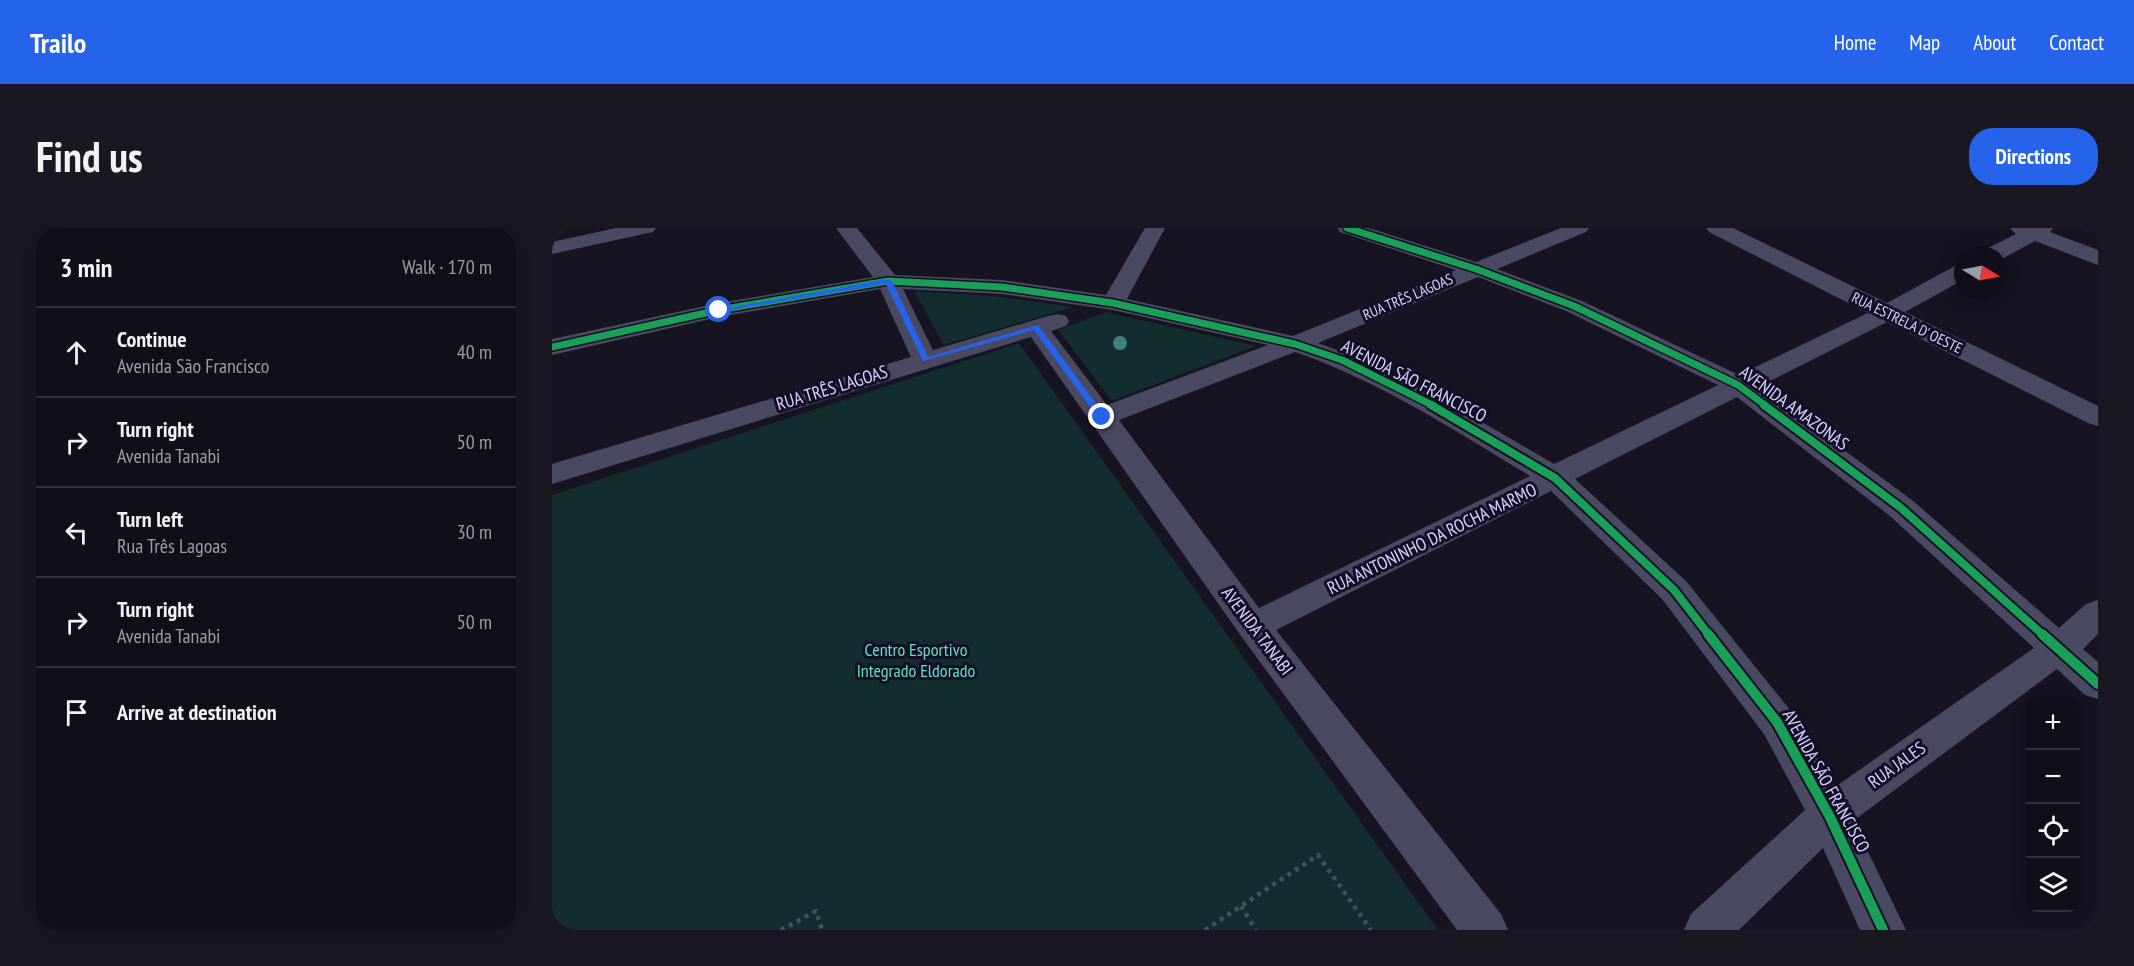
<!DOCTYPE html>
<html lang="en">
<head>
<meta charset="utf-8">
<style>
	:root { --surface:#100f19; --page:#191822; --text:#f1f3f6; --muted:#9c9ca2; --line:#302f38; --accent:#2563eb }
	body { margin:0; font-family:"PT Sans Narrow",sans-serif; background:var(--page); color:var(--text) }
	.controls { position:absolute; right:18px; bottom:18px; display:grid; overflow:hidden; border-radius:12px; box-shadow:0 3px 15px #0003 }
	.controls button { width:54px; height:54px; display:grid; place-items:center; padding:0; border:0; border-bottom:2px solid var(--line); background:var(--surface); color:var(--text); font:30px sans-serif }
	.compass { position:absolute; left:1402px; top:18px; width:54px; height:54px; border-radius:50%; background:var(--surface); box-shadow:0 3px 15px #0003; rotate:100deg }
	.stop { position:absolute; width:18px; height:18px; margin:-14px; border:4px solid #2563eb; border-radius:50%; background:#fff }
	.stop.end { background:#2563eb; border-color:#fff; box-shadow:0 2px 6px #0008 }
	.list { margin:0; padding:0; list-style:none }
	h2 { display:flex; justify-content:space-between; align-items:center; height:78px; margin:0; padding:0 24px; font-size:26px }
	h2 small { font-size:20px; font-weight:400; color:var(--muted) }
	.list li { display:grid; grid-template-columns:39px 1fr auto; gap:18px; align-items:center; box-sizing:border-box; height:90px; padding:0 24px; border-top:2px solid var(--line) }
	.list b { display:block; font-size:22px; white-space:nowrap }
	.list p { margin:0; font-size:20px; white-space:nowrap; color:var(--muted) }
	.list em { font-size:20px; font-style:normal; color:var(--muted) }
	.icon { flex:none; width:33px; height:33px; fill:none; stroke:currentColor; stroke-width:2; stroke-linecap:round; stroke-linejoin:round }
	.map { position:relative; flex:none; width:1546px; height:702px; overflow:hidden; border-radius:24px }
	header { display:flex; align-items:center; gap:36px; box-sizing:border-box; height:84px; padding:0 30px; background:var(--accent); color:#fff }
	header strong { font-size:28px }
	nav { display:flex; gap:33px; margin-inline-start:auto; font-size:21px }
	.intro { display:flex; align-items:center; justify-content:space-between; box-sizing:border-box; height:144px; padding:0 36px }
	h1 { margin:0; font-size:42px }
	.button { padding:15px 27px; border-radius:24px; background:var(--accent); color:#fff; font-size:21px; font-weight:700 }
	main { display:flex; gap:36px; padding:0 36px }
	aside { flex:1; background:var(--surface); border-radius:24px; box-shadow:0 3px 15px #0003 }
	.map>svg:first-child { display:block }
</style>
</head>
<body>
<header>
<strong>Trailo</strong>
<nav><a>Home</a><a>Map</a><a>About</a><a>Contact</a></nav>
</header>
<div class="intro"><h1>Find us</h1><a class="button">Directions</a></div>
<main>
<aside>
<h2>3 min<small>Walk · 170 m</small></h2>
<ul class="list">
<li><svg class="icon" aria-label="ahead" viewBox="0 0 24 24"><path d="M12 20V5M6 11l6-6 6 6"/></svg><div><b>Continue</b><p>Avenida São Francisco</p></div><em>40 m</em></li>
<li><svg class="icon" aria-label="right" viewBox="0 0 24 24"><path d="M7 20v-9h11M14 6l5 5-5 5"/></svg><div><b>Turn right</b><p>Avenida Tanabi</p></div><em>50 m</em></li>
<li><svg class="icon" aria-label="left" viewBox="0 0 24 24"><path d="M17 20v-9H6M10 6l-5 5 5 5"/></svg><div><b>Turn left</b><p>Rua Três Lagoas</p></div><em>30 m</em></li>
<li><svg class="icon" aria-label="right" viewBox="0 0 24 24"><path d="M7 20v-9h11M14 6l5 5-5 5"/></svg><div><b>Turn right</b><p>Avenida Tanabi</p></div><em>50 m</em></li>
<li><svg class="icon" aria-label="arrive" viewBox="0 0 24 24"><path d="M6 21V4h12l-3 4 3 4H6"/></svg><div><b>Arrive at destination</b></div></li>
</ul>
</aside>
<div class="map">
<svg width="1546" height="702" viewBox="0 0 1546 702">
	<rect width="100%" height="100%" fill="#161421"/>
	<path fill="#132c2d" d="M362,63L442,68L522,79L392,117Z
		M554,84L704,118L560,173L506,102Z
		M467,115L886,702H0V267Z"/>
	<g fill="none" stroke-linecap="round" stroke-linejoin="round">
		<path stroke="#44505f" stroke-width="4.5" stroke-dasharray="4 5" stroke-linecap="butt" d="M689,678L704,702
			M229,702L264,683L270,702
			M653,702L766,627L819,702"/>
		<path fill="#4a4962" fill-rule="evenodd" d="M284,0H305L343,47L450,52L554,67L593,0H613L575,71L741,108L904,42L788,4L785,0H817L924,34L1009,0H1037L1034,4L945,41L1030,73L1187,147L1316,85L1157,4L1154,0H1181L1335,75L1403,38L1411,36V52L1353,84L1546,178V198L1536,195L1335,94L1206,159L1360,272L1507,400L1534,376L1546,372V406L1531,421L1546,434V471L1533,467L1505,441L1301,593L1354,702H1308L1271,620L1187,702H1132L1139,686L1253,582L1212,506L1110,371L999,263L724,402L949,686L956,702H905L689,408L479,109L0,256V236L359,129L328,61L167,89L0,127V111L167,75L321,49ZM926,49L1014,83L1166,157L1002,236C926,192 850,144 766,115ZM351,61L450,66L561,82L716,117L555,177L499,103L514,98L517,93L514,88L505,86L496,88L381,122ZM743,124C827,153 902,202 978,248L707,380L567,192ZM1185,169L1338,288L1482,420L1283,559L1238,482L1134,353L1023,251Z
			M1458,0H1501L1498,4L1546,22V37L1483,13L1448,32L1447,27H1429L1432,22L1464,6Z"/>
		<path fill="#4a4962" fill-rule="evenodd" d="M64,0H104L101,4L0,26V14Z"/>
		<g stroke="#130f26" stroke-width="10">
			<path id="cycleway-far2" d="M795,0L924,41L1022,78L1186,157L1214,178
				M0,119L167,82L336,53L450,59L561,75L743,116L790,132L882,178"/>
		</g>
		<g stroke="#130f26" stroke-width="12">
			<path id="cycleway-far1" d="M879,177L1003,250L1122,362L1157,407
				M1212,177L1349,280L1491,407"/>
		</g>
		<g stroke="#130f26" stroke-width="14">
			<path id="cycleway" d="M1156,406L1225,494L1277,587L1331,702
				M1490,406L1546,456"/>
		</g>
		<use href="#cycleway-far2" stroke="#1a9f57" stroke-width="7"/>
		<use href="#cycleway-far1" stroke="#1a9f57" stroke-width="8"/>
		<use href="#cycleway" stroke="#1a9f57" stroke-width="10"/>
	</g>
	<circle fill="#3e8478" cx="568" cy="115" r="7"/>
	<path fill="#2563eb" d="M336,51L340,53L376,129L486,97L554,189L547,191L482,102L371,133L334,56L167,84L164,82Z"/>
	<g text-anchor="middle" stroke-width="6" stroke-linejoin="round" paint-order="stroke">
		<g font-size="15" fill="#d9d4ff" stroke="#130f26">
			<text transform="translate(856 69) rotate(-23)" y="5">RUA TRÊS LAGOAS</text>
			<text transform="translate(1355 95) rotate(26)" y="5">RUA ESTRELA D' OESTE</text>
		</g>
		<g font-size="18" fill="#d9d4ff" stroke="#130f26">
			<text transform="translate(862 153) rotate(27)" y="6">AVENIDA SÃO FRANCISCO</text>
			<text transform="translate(280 160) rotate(-17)" y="6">RUA TRÊS LAGOAS</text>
			<text transform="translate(1242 180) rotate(36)" y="6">AVENIDA AMAZONAS</text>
			<text transform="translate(880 311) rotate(-26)" y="6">RUA ANTONINHO DA ROCHA MARMO</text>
			<text transform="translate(705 403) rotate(53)" y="6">AVENIDA TANABI</text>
			<text transform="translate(1345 537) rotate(-36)" y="6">RUA JALES</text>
			<text transform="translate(1274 553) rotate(61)" y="6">AVENIDA SÃO FRANCISCO</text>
		</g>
		<g font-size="18" fill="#5fe0c0" stroke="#130f26">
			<text x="364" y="428">Centro Esportivo<tspan x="364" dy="21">Integrado Eldorado</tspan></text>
		</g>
	</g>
</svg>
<div class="controls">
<button>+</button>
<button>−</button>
<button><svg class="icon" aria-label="locate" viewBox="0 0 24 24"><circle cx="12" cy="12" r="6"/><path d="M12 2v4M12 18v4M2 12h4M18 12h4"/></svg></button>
<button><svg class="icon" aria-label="layers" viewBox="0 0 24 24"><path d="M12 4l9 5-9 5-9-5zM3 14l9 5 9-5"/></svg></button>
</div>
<svg class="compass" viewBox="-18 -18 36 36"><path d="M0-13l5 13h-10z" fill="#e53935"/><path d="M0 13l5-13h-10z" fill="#9c9ca2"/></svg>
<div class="stop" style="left:167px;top:82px"></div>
<div class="stop end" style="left:550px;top:189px"></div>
</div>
</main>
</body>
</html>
